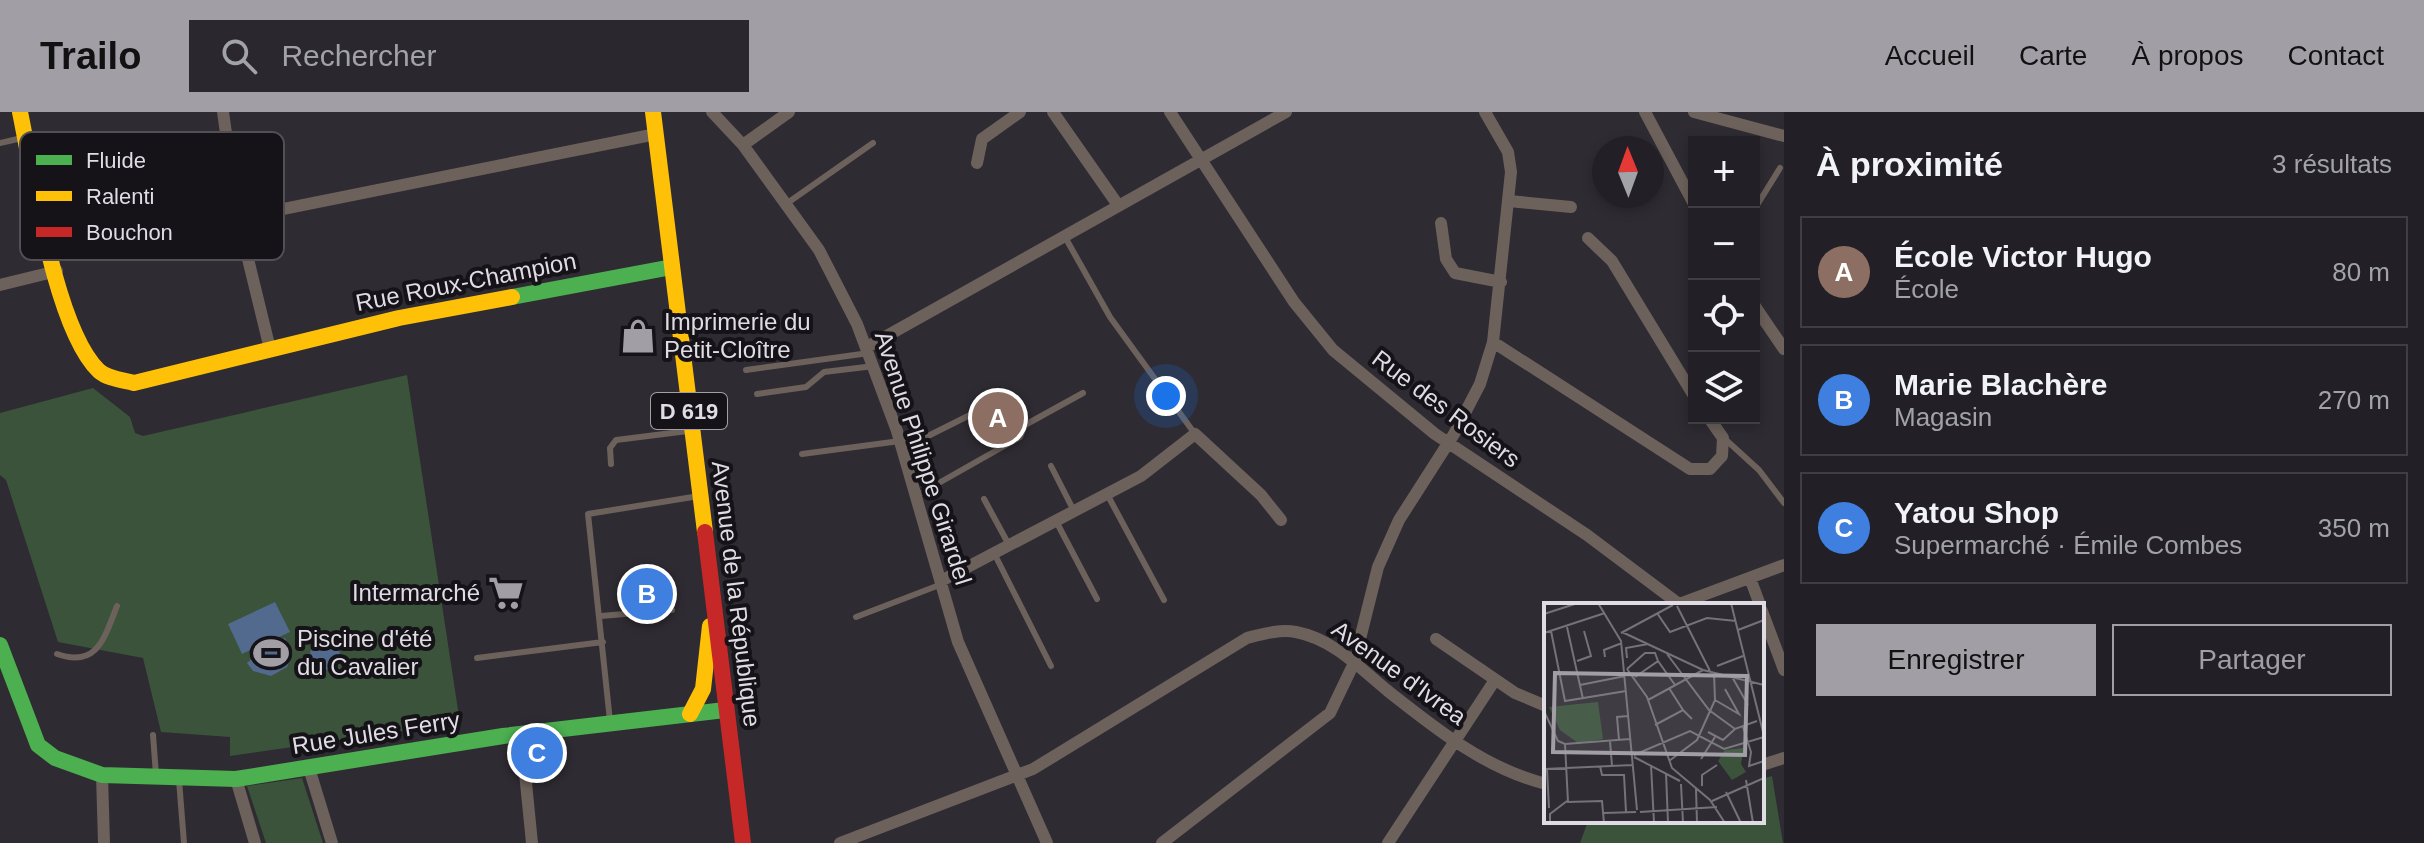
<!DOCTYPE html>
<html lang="fr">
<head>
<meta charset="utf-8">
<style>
	:root { --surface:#222026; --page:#2a282e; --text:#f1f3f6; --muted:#a2a3a7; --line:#3f3e43; --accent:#a19ea6 }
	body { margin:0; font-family:Arial,sans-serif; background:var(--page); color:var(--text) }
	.controls { position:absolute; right:24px; top:24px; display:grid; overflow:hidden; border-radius:0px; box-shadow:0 4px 12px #0003 }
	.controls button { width:72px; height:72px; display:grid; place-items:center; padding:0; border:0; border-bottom:2px solid var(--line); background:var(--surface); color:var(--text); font:40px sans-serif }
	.compass { position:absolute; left:1592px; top:24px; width:72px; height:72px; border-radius:50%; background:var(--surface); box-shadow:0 4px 12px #0003; rotate:359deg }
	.you { position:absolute; left:1166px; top:284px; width:28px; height:28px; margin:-20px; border:6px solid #fff; border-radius:50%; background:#1a73e8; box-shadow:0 0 0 12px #1a73e833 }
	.badge { display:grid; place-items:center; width:52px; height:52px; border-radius:50%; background:var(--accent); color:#fff; font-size:26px; font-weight:700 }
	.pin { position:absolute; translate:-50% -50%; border:4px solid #fff; box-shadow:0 2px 8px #0006 }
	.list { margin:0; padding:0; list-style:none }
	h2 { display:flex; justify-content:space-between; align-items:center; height:104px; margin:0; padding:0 32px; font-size:34px }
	h2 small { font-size:26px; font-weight:400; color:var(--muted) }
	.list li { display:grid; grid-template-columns:52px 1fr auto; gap:24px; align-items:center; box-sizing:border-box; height:112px; margin:0 16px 16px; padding:0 16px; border:2px solid var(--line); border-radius:0px }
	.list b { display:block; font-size:30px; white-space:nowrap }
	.list p { margin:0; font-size:26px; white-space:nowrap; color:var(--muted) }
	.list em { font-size:26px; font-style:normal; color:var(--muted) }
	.actions { display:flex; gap:16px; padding:24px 32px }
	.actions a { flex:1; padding:18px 0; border:2px solid var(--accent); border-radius:0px; text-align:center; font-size:28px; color:var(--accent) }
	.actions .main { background:var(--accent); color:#111 }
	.icon { flex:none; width:44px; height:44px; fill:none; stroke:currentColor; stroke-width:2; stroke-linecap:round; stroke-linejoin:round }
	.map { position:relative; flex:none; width:1784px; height:731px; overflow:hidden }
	header { display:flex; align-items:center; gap:48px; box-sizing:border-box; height:112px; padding:0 40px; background:var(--accent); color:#111 }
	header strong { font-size:38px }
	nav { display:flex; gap:44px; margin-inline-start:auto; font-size:28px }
	.search { width:560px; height:72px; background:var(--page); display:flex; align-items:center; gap:20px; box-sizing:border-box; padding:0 28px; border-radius:0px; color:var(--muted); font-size:30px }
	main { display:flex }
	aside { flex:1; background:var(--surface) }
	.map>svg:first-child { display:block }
</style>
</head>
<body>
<header>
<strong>Trailo</strong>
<div class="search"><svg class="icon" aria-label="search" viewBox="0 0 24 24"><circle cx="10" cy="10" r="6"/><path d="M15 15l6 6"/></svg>Rechercher</div>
<nav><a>Accueil</a><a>Carte</a><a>À propos</a><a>Contact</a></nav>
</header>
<main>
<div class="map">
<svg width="1784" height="731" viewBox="0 0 1784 731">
	<rect width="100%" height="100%" fill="#2e2b32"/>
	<path fill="#3a533a" d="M407,263L460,611L230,644V625L161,620L143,546L58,530L6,368L0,363V301L93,276L130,305L135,321L143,324Z
		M1772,664L1783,731H1580L1588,709H1762V667Z
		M302,666L323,731H266L247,674Z"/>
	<path fill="#516a8e" d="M275,490L290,520L242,542L228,512Z
		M285,526L293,541L287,555L271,564L253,559L247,551L267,534Z
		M310 543a15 15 0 1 1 30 0a15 15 0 1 1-30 0Z"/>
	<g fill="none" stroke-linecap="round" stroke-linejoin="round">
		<path stroke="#6c615b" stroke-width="6" d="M0,31L22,26
			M786,92L873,31
			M1754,98L1780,56
			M1065,125L1110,205L1195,322
			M746,258L869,241
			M757,282L806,275L824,260L874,254
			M1725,327L1759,358L1784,391
			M902,337L968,304
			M802,342L900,329
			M611,352L610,336L616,328L688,319
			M1051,354L1074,399
			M1107,382L1164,488
			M916,384L1020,325L1025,313L1083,281
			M984,387L1009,433
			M1056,409L1097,487
			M994,441L1051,554
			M601,504L672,498
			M856,505L942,472
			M57,542C97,556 104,527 117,494
			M477,546L603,530
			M610,609L588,402L699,384
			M153,623L156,663
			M179,668L184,731"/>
		<path stroke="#6c615b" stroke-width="12" d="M223,0L238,106L270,237
			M712,0L743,33L819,138L857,212L897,319L958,530L1047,731
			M1053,0L1118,93
			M1170,0L1294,190L1333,238L1435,322L1587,423L1679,492L1784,453
			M1645,0L1694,92
			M1694,0L1784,24
			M743,33L789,0
			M977,51L982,27L1020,0
			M1509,89L1571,95
			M238,106L656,22
			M1441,111L1446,147L1455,161L1501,170
			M1588,126L1612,149L1694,284
			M0,173L57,159
			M1754,193L1784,237
			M1493,230L1690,357H1710L1722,344L1723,326L1709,306
			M867,235L1286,0
			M1750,466L1760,493
			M941,469L1141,364L1195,322L1261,383L1281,408
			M1762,499L1784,558
			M1436,527L1515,581L1546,594
			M521,621L532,731
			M1762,653L1784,646
			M309,656L332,731
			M102,663L104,731
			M236,667L255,731
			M840,731L1033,657L1247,526C1263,522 1279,517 1296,520C1333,527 1360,556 1388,579C1436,617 1486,657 1546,672
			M1162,731L1330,601L1354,551L1378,455L1399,408L1454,322L1480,272L1493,230L1511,60L1508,40L1485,0
			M1388,731L1495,568"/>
		<path stroke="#4caf50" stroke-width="16" d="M512,185L672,155
			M0,533L38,633L55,646L102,663L236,667L503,624L725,598"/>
		<path stroke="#ffc107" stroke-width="16" d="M20,0C33,62 55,217 99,259C108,267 123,268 134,271L399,206L512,185
			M653,0L705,420
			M690,602L703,577L710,514"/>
		<path stroke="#c62828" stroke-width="16" d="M705,420L743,731"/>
	</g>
	<defs>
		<g id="shop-bare" transform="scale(2.76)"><path d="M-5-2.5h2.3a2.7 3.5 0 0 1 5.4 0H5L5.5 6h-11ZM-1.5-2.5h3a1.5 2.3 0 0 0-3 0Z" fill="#a19ea6" stroke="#151218" stroke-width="2.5" paint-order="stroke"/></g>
		<g id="supermarket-bare" transform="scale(2.76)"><path d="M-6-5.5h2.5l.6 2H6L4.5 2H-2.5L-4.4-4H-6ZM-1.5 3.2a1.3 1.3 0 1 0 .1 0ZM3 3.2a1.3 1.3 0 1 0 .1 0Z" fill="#a19ea6" stroke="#151218" stroke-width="2.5" paint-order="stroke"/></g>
		<g id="stadium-bare" transform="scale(2.76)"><path d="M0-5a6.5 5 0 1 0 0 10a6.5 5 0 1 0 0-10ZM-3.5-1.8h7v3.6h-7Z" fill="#a19ea6" stroke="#151218" stroke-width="2.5" paint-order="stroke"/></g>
	</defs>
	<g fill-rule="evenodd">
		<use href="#shop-bare" x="638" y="224"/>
		<use href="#supermarket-bare" x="506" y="481"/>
		<use href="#stadium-bare" x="271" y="541"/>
	</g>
	<g text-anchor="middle" stroke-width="8" stroke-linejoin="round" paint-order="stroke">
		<rect fill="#151218" stroke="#a29fa7" stroke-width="2" x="651" y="281" width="76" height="36" rx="6"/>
		<g font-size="22" font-weight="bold" fill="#dfdce4">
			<text x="689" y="307">D 619</text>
		</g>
		<g font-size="24" fill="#dfdce4" stroke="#151218">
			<text transform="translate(466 170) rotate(-11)" y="8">Rue Roux-Champion</text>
			<text transform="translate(1446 297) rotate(37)" y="8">Rue des Rosiers</text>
			<text transform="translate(923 346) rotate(72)" y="8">Avenue Philippe Girardel</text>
			<text transform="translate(736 482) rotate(83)" y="8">Avenue de la République</text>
			<text transform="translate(1399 561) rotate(36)" y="8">Avenue d'Ivrea</text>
			<text transform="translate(376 621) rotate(-9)" y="8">Rue Jules Ferry</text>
		</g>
		<g font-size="24" fill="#dfdce4" stroke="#151218" text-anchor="start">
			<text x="664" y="218">Imprimerie du<tspan x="664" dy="28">Petit-Cloître</tspan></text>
			<text x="480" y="489" text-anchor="end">Intermarché</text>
			<text x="297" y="535">Piscine d'été<tspan x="297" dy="28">du Cavalier</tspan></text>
		</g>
	</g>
	<g transform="translate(1544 491)">
		<rect width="220" height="220" fill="#2e2b32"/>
		<path d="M54,99L59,136L34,140L16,127L5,104ZM200,145L197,161L202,169L188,177L174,158L181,147Z" fill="#3a533a"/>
		<path fill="none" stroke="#757279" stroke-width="2" d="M54,0L77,38L93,207M187,0L220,133M133,3L166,68M113,10L126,29L163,15L192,18M0,11L34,0M23,24L39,96M194,27L220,17M7,28L21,98L82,88M78,29L159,67L220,82M0,30L61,10M77,30L129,2M123,51L165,107L191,126L213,118M61,54L60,47L78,40M83,55L82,45L104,41M33,58L47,53L40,28M114,58L131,82M173,63L199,53M83,66L103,94L128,165L166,197L181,220M83,66L101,50H111L114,58L91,74M187,72L204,102M36,82L81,73M125,85L139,107M104,97L159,67M171,97L195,111L181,86M0,108L14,138L21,141M111,122L139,107L148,116M199,124L207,149L205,163L220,158M164,129L179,137L191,126M75,137L73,114L84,113M66,138L68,163M21,141L24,199L58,198L60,220M21,141L86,136M90,152L146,128L180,146L220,134M90,154L136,178M157,156L171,134M125,158L153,137L171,97L170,70M107,162L110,220M56,163L58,172H80L82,209M0,166L89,162M3,166L5,205M122,170L124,220M202,177L209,220M137,181L139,220M158,183V172L173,162M152,186L153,220M182,189L197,220M168,198L220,175M96,209L173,204M60,210L92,209M6,220V211L23,198"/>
		<path fill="#a19ea6" fill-opacity="0.15" stroke="#a19ea6" stroke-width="4" d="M11,70L203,73L201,152L9,149Z"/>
		<rect width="220" height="220" fill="none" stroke="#dfdce4" stroke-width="4"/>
	</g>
	<rect x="20" y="20" width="264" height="128" rx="12" fill="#151218" stroke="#524f55" stroke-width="2"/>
	<rect x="36" y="43" width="36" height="10" fill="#4caf50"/>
	<rect x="36" y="79" width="36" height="10" fill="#ffc107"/>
	<rect x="36" y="115" width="36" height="10" fill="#c62828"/>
	<g font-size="22" fill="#dfdce4">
		<text x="86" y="56">Fluide</text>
		<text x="86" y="92">Ralenti</text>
		<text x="86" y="128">Bouchon</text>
	</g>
</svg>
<div class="controls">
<button>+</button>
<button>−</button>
<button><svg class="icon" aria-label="locate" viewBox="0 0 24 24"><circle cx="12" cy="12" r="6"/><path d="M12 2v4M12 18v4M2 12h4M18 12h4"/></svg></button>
<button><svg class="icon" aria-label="layers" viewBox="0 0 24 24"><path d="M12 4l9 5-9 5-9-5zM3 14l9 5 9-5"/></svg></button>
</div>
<svg class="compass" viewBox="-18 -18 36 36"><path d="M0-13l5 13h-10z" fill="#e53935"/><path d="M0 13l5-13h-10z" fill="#a2a3a7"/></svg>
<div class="you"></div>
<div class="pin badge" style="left:998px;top:306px;background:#8d6e63">A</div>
<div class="pin badge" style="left:647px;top:482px;background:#3f7fe0">B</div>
<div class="pin badge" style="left:537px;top:641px;background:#3f7fe0">C</div>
</div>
<aside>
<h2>À proximité<small>3 résultats</small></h2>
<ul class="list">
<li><span class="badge" style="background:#8d6e63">A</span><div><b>École Victor Hugo</b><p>École</p></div><em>80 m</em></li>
<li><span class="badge" style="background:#3f7fe0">B</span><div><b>Marie Blachère</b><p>Magasin</p></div><em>270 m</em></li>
<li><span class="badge" style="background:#3f7fe0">C</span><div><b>Yatou Shop</b><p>Supermarché · Émile Combes</p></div><em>350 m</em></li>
</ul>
<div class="actions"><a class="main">Enregistrer</a><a>Partager</a></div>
</aside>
</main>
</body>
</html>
